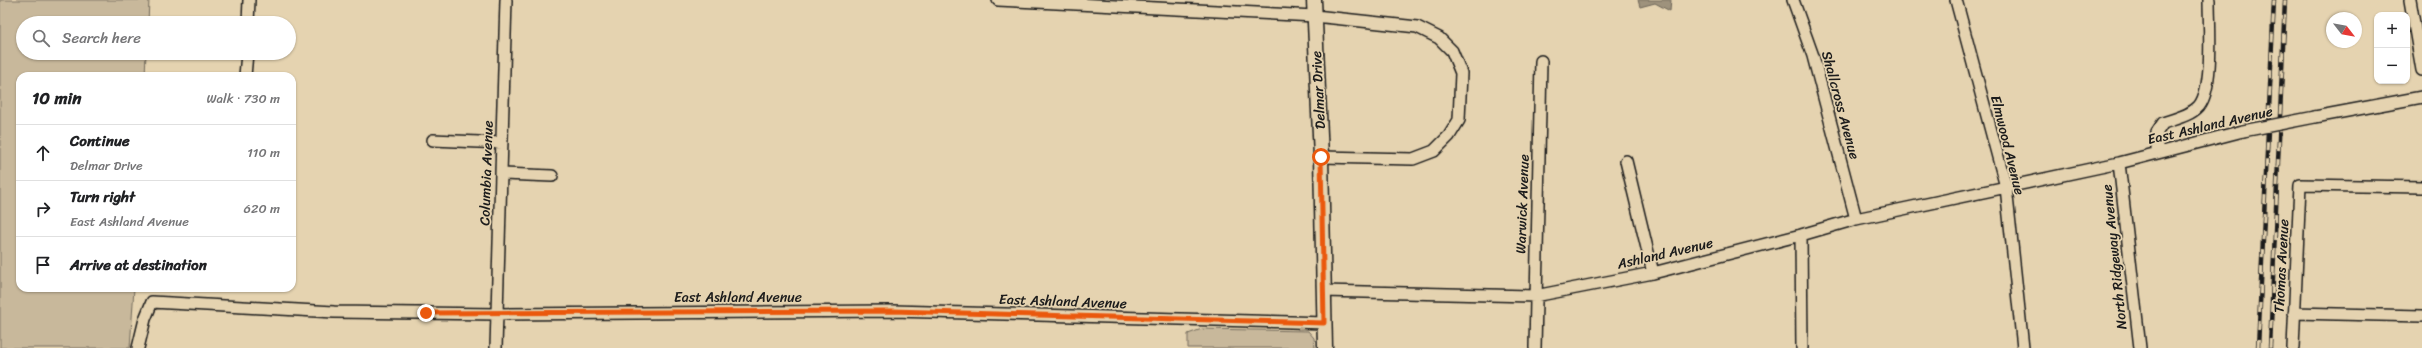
<!DOCTYPE html>
<html lang="en">
<head>
<meta charset="utf-8">
<style>
	:root { --surface:#fff; --page:#f2f2f2; --text:#202124; --muted:#757577; --line:#e0e0e0 }
	body { margin:0; font-family:Sriracha,sans-serif; background:var(--page); color:var(--text) }
	.controls { position:absolute; right:12px; top:12px; display:grid; overflow:hidden; border-radius:8px; box-shadow:0 1px 3px #0004 }
	.controls button { width:36px; height:36px; display:grid; place-items:center; padding:0; border:0; border-bottom:1px solid var(--line); background:var(--surface); color:var(--text); font:20px sans-serif }
	.compass { position:absolute; left:2326px; top:12px; width:36px; height:36px; border-radius:50%; background:var(--surface); box-shadow:0 1px 3px #0004; rotate:121deg }
	.stop { position:absolute; width:12px; height:12px; margin:-9px; border:3px solid #ea580c; border-radius:50%; background:#fff }
	.stop.end { background:#ea580c; border-color:#fff; box-shadow:0 1px 4px #0008 }
	.list { margin:0; padding:0; list-style:none }
	h2 { display:flex; justify-content:space-between; align-items:center; height:52px; margin:0; padding:0 16px; font-size:17px }
	h2 small { font-size:13px; font-weight:400; color:var(--muted) }
	.list li { display:grid; grid-template-columns:26px 1fr auto; gap:12px; align-items:center; box-sizing:border-box; height:56px; padding:0 16px; border-top:1px solid var(--line) }
	.list b { display:block; font-size:15px; white-space:nowrap }
	.list p { margin:0; font-size:13px; white-space:nowrap; color:var(--muted) }
	.list em { font-size:13px; font-style:normal; color:var(--muted) }
	.icon { flex:none; width:22px; height:22px; fill:none; stroke:currentColor; stroke-width:2; stroke-linecap:round; stroke-linejoin:round }
	.map { position:relative; flex:none; width:2422px; height:348px; overflow:hidden }
	.search { position:absolute; background:var(--surface); box-shadow:0 1px 3px #0004; left:16px; top:16px; width:280px; height:44px; display:flex; align-items:center; gap:10px; box-sizing:border-box; padding:0 14px; border-radius:22px; color:var(--muted); font-size:15px }
	.panel { position:absolute; background:var(--surface); box-shadow:0 1px 3px #0004; left:16px; top:72px; width:280px; height:220px; border-radius:12px }
	.map>svg:first-child { display:block }
</style>
</head>
<body>
<div class="map">
<svg width="2422" height="348" viewBox="0 0 2422 348">
	<rect width="100%" height="100%" fill="#e5d3b0"/>
	<filter id="ink" filterUnits="userSpaceOnUse"><feTurbulence type="fractalNoise" baseFrequency=".025" numOctaves="2"/><feDisplacementMap in="SourceGraphic" scale="8" xChannelSelector="R" yChannelSelector="G"/><feConvolveMatrix kernelMatrix="1 2 1 2 8 2 1 2 1" color-interpolation-filters="sRGB"/></filter>
	<g filter="url(#ink)">
		<path fill="#c8b89b" stroke="#726a5c" d="M0,0H149L148,23H23V53H146L145,76H20V288H134L130,348H0Z
			M1202,329L1308,331L1314,338L1315,348H1188V334Z"/>
		<path fill="#9e927c" stroke="#6a6356" d="M1638,0H1671L1670,11L1655,3L1640,7Z"/>
		<g fill="none" stroke-linecap="round" stroke-linejoin="round">
			<g stroke="#1c1c1c" stroke-width="14">
				<path id="minor" d="M998,0L1315,16L1417,27L1439,38L1452,51L1461,73L1459,120L1449,136L1434,151L1413,159L1321,157
					M1793,0L1813,56L1856,219
					M1956,0L2006,187L2023,348
					M2410,0L2422,70
					M248,23L249,0
					M245,76L247,53
					M2315,117L2422,97
					M433,140L502,143
					M2157,152V132L2163,123C2174,119 2190,116 2199,106C2214,87 2209,26 2209,0
					M1626,161L1653,273
					M2119,163L2140,348
					M501,174L552,176
					M1801,235L1802,348
					M1323,291L1535,296L1653,273L1801,235L1856,219L2119,163L2243,131
					M2294,313L2422,316
					M138,348L145,319L152,302L334,312L498,314L893,311L1325,323
					M496,348L506,0
					M1535,348L1541,61
					M2293,348L2300,185L2422,187"/>
			</g>
			<g stroke="#1c1c1c" stroke-width="17">
				<path id="tertiary" d="M1314,0L1321,157L1325,348"/>
			</g>
			<use href="#minor" stroke="#e5d3b0" stroke-width="11"/>
			<use href="#tertiary" stroke="#e5d3b0" stroke-width="14"/>
			<g stroke="#1c1c1c" stroke-width="4.5">
				<path id="rail" d="M2258,348L2274,0
					M2270,348L2285,0"/>
			</g>
			<use href="#rail" stroke="#e5d3b0" stroke-width="3" stroke-dasharray="9" stroke-linecap="butt"/>
			<g stroke="#1c1c1c" stroke-width="14" stroke-linecap="butt">
				<path id="minor-bridge" d="M2243,131L2315,117"/>
			</g>
			<use href="#minor-bridge" stroke="#e5d3b0" stroke-width="11"/>
		</g>
	</g>
	<g fill="none" stroke-linecap="round" stroke-linejoin="round" filter="url(#ink)">
		<path stroke="#ea580c" stroke-width="5" d="M426,313L892,311L1324,323L1321,157"/>
	</g>
	<g text-anchor="middle" stroke-width="3.5" stroke-linejoin="round" paint-order="stroke">
		<g font-size="14" fill="#1c1c1c" stroke="#e5d3b0">
			<text transform="translate(1318 90) rotate(-93)" y="5">Delmar Drive</text>
			<text transform="translate(1841 105) rotate(75)" y="5">Shallcross Avenue</text>
			<text transform="translate(2210 125) rotate(-13)" y="5">East Ashland Avenue</text>
			<text transform="translate(2008 145) rotate(76)" y="5">Elmwood Avenue</text>
			<text transform="translate(486 173) rotate(-88)" y="5">Columbia Avenue</text>
			<text transform="translate(1522 204) rotate(-88)" y="5">Warwick Avenue</text>
			<text transform="translate(1665 253) rotate(-13)" y="5">Ashland Avenue</text>
			<text transform="translate(2114 257) rotate(-96)" y="5">North Ridgeway Avenue</text>
			<text transform="translate(2281 266) rotate(-87)" y="5">Thomas Avenue</text>
			<text x="738" y="302">East Ashland Avenue</text>
			<text transform="translate(1063 301) rotate(2)" y="5">East Ashland Avenue</text>
		</g>
	</g>
</svg>
<div class="controls">
<button>+</button>
<button>−</button>
</div>
<svg class="compass" viewBox="-18 -18 36 36"><path d="M0-13l5 13h-10z" fill="#e53935"/><path d="M0 13l5-13h-10z" fill="#757577"/></svg>
<div class="stop" style="left:1321px;top:157px"></div>
<div class="stop end" style="left:426px;top:313px"></div>
<div class="search"><svg class="icon" aria-label="search" viewBox="0 0 24 24"><circle cx="10" cy="10" r="6"/><path d="M15 15l6 6"/></svg>Search here</div>
<section class="panel">
<h2>10 min<small>Walk · 730 m</small></h2>
<ul class="list">
<li><svg class="icon" aria-label="ahead" viewBox="0 0 24 24"><path d="M12 20V5M6 11l6-6 6 6"/></svg><div><b>Continue</b><p>Delmar Drive</p></div><em>110 m</em></li>
<li><svg class="icon" aria-label="right" viewBox="0 0 24 24"><path d="M7 20v-9h11M14 6l5 5-5 5"/></svg><div><b>Turn right</b><p>East Ashland Avenue</p></div><em>620 m</em></li>
<li><svg class="icon" aria-label="arrive" viewBox="0 0 24 24"><path d="M6 21V4h12l-3 4 3 4H6"/></svg><div><b>Arrive at destination</b></div></li>
</ul>
</section>
</div>
</body>
</html>
